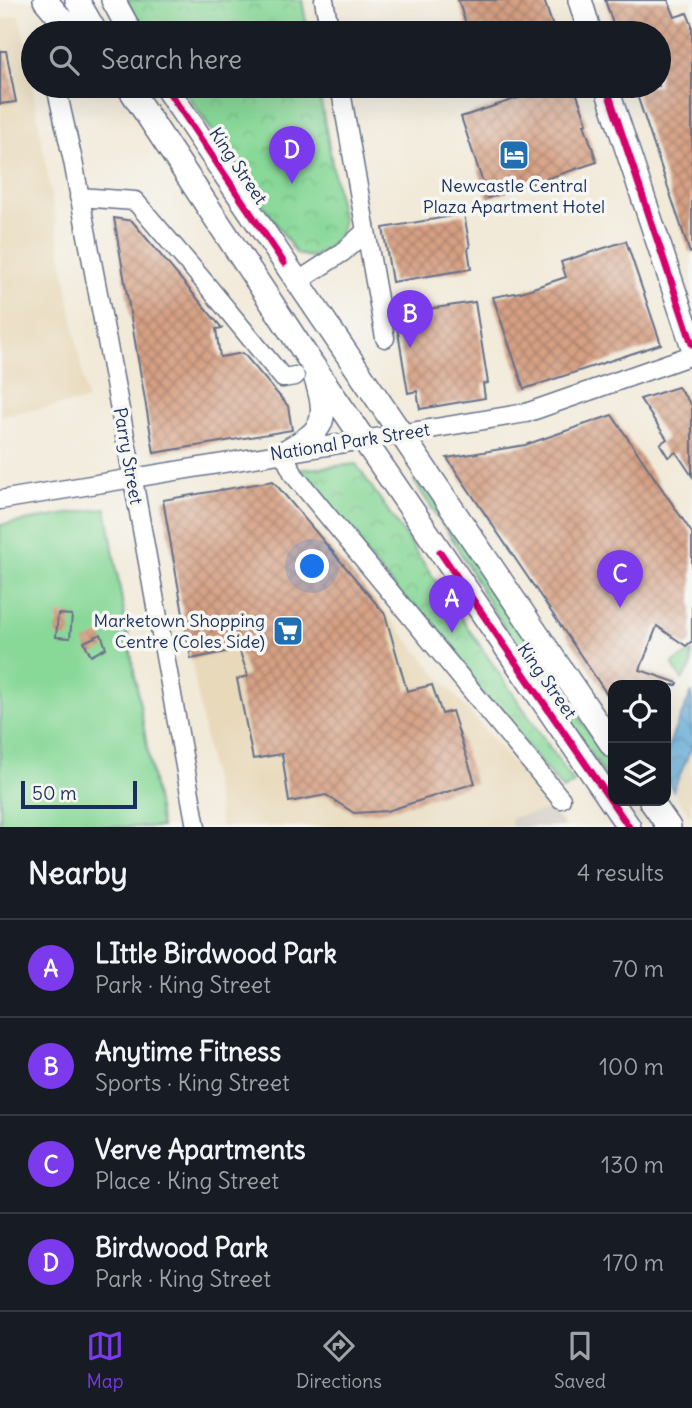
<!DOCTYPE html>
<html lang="en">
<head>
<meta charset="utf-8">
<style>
	:root { --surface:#171b24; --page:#20242c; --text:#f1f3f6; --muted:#9ea1a6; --line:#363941; --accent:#7c3aed }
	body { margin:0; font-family:Delius,sans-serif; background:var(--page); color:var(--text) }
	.controls { position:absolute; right:21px; bottom:21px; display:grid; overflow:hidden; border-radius:14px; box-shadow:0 7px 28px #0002 }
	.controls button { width:63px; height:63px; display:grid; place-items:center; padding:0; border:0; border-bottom:2px solid var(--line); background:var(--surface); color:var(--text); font:35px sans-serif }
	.scale { position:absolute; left:21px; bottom:18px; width:116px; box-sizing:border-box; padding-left:7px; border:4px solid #1b2f5e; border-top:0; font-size:19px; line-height:24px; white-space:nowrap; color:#1b2f5e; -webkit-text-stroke:5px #f6f6f2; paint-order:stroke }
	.you { position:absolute; left:313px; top:567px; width:24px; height:24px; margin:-18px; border:5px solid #fff; border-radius:50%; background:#1a73e8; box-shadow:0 0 0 10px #1a73e833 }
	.badge { display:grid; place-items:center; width:46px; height:46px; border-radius:50%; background:var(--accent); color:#fff; font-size:23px; font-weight:700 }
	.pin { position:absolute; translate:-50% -58px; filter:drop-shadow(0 2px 4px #0008) }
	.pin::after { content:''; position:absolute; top:37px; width:24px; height:21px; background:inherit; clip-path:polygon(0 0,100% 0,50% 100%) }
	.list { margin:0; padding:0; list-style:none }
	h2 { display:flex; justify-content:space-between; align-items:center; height:91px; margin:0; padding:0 28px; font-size:30px }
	h2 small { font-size:23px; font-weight:400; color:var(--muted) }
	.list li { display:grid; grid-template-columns:46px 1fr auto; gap:21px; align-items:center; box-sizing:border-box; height:98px; padding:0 28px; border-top:2px solid var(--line) }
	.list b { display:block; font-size:26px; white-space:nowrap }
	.list p { margin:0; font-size:23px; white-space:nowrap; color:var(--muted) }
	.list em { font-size:23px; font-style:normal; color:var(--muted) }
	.icon { flex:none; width:38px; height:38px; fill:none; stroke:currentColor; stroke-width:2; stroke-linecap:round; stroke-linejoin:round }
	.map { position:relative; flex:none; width:692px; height:827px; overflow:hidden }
	.search { position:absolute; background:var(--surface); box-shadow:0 7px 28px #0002; left:21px; right:21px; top:21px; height:77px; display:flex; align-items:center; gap:18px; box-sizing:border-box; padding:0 24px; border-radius:38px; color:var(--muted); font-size:26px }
	.sheet { height:483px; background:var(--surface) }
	nav { display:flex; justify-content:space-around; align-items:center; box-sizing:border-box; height:98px; border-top:2px solid var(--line); background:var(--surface); font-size:19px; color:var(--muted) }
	nav a { display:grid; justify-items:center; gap:4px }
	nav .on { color:var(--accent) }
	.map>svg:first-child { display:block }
</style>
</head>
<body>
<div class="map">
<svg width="692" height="827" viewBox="0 0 692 827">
	<defs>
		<pattern id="park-crowns" width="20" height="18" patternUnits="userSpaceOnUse" patternTransform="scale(1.75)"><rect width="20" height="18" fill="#88d898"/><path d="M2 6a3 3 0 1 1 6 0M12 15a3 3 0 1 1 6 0" fill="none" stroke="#75ba85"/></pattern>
		<pattern id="water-waves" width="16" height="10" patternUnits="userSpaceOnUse" patternTransform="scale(1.75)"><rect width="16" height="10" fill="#64aedc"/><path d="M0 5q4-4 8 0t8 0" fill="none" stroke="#528eb6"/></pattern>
		<pattern id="building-cross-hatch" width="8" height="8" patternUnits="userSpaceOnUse" patternTransform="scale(1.75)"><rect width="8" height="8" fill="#d6a083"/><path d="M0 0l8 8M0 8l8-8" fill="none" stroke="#ad836e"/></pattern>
	</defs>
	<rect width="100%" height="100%" fill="#f6f6f2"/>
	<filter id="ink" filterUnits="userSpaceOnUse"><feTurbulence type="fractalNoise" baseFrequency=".0143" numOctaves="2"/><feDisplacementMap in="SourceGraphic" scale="14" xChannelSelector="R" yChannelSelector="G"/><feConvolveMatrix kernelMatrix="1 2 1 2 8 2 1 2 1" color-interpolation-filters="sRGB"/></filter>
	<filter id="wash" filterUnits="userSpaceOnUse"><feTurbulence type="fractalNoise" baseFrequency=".00686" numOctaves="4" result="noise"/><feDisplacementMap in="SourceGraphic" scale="28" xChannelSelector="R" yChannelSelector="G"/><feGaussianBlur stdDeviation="1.57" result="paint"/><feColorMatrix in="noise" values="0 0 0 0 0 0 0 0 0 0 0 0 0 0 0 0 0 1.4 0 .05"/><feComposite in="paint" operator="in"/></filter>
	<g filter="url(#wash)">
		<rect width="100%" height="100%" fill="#f2ead9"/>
		<path fill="#e8d9ba" d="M20,15L87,401L0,415V19Z
			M273,481L567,827H221L163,500Z
			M692,752V819L674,794Z"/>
		<path fill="#c9c3b8" d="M549,810L564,827H512L510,818Z"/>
		<path fill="#88d898" stroke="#52847b" stroke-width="2" d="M420,477L613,769V787L491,607L455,543L414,481Z
			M106,508L161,827H0V525Z
			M692,652L691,667L682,680L673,666V663Z"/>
		<path fill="url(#park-crowns)" stroke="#52847b" stroke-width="2" d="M126,0H302L308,33H145Z
			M181,86H318L343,224C339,241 327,251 311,257L297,254Z
			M356,464L574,783L563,790L296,470Z"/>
		<path fill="url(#water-waves)" stroke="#406e9d" stroke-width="2" d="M692,692V747L673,791C652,761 680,721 692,692Z"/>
		<g id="blocks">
			<path fill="url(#building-cross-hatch)" d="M458,0H544L555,33H469Z
				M605,0H668L675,17L687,13L692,25V252L690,253L634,86H659V33H616Z
				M0,51H6L16,102L0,104Z
				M554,86H574L587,123L584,124L597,162L488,198L461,117Z
				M464,214L470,247L468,248L471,269L392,282L383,228Z
				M114,218L132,221L222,328L216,329L220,357L243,353L288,406L292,430L154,453Z
				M626,241L661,344L524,389L493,297L521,292L566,277L561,262Z
				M475,302L488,383L483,384L485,398L420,409L417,391L408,393L395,314Z
				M678,387L692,406V476L676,452L668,457L660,444L667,439L640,399Z
				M612,415L692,533V641L686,646L657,626L640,670L678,683L677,685H613V703L447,458L525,445Z
				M273,481L385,614L407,691L432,685L442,714L452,711L475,783L387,811L354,813L326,795L289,802L282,754L253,759L237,679L248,676L239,649L191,659L163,500Z
				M58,614L72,615L70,638L56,637Z
				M101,634L106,648L91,656L84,642Z"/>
		</g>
	</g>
	<g filter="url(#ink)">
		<use href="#blocks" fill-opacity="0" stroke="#667089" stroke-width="2"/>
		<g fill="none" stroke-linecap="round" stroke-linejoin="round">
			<g stroke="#667089" stroke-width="21">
				<path id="minor" d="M324,0L330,33
					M56,86L73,161L128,452L196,827
					M79,197L135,201L201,278L283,378L295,376
					M366,231L385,338
					M297,282L343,252L366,231L340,86
					M283,453L294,475L304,487L561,799
					M0,500L526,413L692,355"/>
			</g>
			<g stroke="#667089" stroke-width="26">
				<path id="major" d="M45,0L73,33
					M77,0L96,33
					M113,0L131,33
					M580,0L590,33
					M128,86L312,364L629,827
					M165,86L613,746
					M606,86L692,344
					M283,453C321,432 331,424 316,379
					M651,801L669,827"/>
			</g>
			<use href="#minor" stroke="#fff" stroke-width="18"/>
			<use href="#major" stroke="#fff" stroke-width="23"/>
			<g stroke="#f6f6f2" stroke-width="11">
				<path id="cycleway" d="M165,86L284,263
					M606,86L692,344
					M440,552L629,827"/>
			</g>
			<use href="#cycleway" stroke="#d6006c" stroke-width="7"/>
		</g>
	</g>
	<defs>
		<g id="hotel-square" transform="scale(1.575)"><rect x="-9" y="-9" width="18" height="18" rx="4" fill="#1f6fb2" stroke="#f6f6f2"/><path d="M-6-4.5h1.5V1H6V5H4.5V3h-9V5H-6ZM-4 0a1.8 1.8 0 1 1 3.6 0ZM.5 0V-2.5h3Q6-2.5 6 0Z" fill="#fff"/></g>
		<g id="supermarket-square" transform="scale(1.575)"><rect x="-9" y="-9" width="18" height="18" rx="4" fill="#1f6fb2" stroke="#f6f6f2"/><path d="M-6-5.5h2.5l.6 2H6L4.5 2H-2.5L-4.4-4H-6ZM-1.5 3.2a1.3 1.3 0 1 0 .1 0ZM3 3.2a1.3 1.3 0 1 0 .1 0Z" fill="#fff"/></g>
	</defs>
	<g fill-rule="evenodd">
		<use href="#hotel-square" x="514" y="155"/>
		<use href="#supermarket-square" x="288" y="631"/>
	</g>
	<g text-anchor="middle" stroke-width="7" stroke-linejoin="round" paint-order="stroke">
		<g font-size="18" fill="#1b2f5e" stroke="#f6f6f2">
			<text transform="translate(238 166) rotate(56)" y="6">King Street</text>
			<text transform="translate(350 442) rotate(-9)" y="6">National Park Street</text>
			<text transform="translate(128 456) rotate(80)" y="6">Parry Street</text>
			<text transform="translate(547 681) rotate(55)" y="6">King Street</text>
		</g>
		<g font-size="18" fill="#1b2f5e" stroke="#f6f6f2">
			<text x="514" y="192">Newcastle Central<tspan x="514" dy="21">Plaza Apartment Hotel</tspan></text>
			<text x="265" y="627" text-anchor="end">Marketown Shopping<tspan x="265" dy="21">Centre (Coles Side)</tspan></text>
		</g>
	</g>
</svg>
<div class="controls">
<button><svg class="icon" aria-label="locate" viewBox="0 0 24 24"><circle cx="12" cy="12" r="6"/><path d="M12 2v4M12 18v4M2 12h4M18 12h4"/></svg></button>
<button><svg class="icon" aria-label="layers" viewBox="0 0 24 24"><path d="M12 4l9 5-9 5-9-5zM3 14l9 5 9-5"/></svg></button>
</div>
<div class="scale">50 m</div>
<div class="you"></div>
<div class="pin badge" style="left:452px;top:633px">A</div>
<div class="pin badge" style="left:410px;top:348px">B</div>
<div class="pin badge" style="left:620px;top:608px">C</div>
<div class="pin badge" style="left:292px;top:184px">D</div>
<div class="search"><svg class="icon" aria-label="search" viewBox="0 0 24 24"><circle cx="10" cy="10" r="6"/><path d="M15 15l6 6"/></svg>Search here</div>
</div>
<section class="sheet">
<h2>Nearby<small>4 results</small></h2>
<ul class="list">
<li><span class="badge">A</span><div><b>LIttle Birdwood Park</b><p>Park · King Street</p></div><em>70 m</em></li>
<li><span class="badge">B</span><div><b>Anytime Fitness</b><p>Sports · King Street</p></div><em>100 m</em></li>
<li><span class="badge">C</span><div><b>Verve Apartments</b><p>Place · King Street</p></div><em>130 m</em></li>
<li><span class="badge">D</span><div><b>Birdwood Park</b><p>Park · King Street</p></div><em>170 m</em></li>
</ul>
</section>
<nav>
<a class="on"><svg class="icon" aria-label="map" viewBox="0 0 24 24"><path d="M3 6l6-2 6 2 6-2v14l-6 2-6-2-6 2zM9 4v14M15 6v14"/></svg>Map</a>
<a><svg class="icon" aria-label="directions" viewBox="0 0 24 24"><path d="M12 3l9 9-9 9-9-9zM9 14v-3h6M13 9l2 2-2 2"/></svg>Directions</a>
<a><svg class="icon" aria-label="saved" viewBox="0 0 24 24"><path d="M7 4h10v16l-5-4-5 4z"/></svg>Saved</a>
</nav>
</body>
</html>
